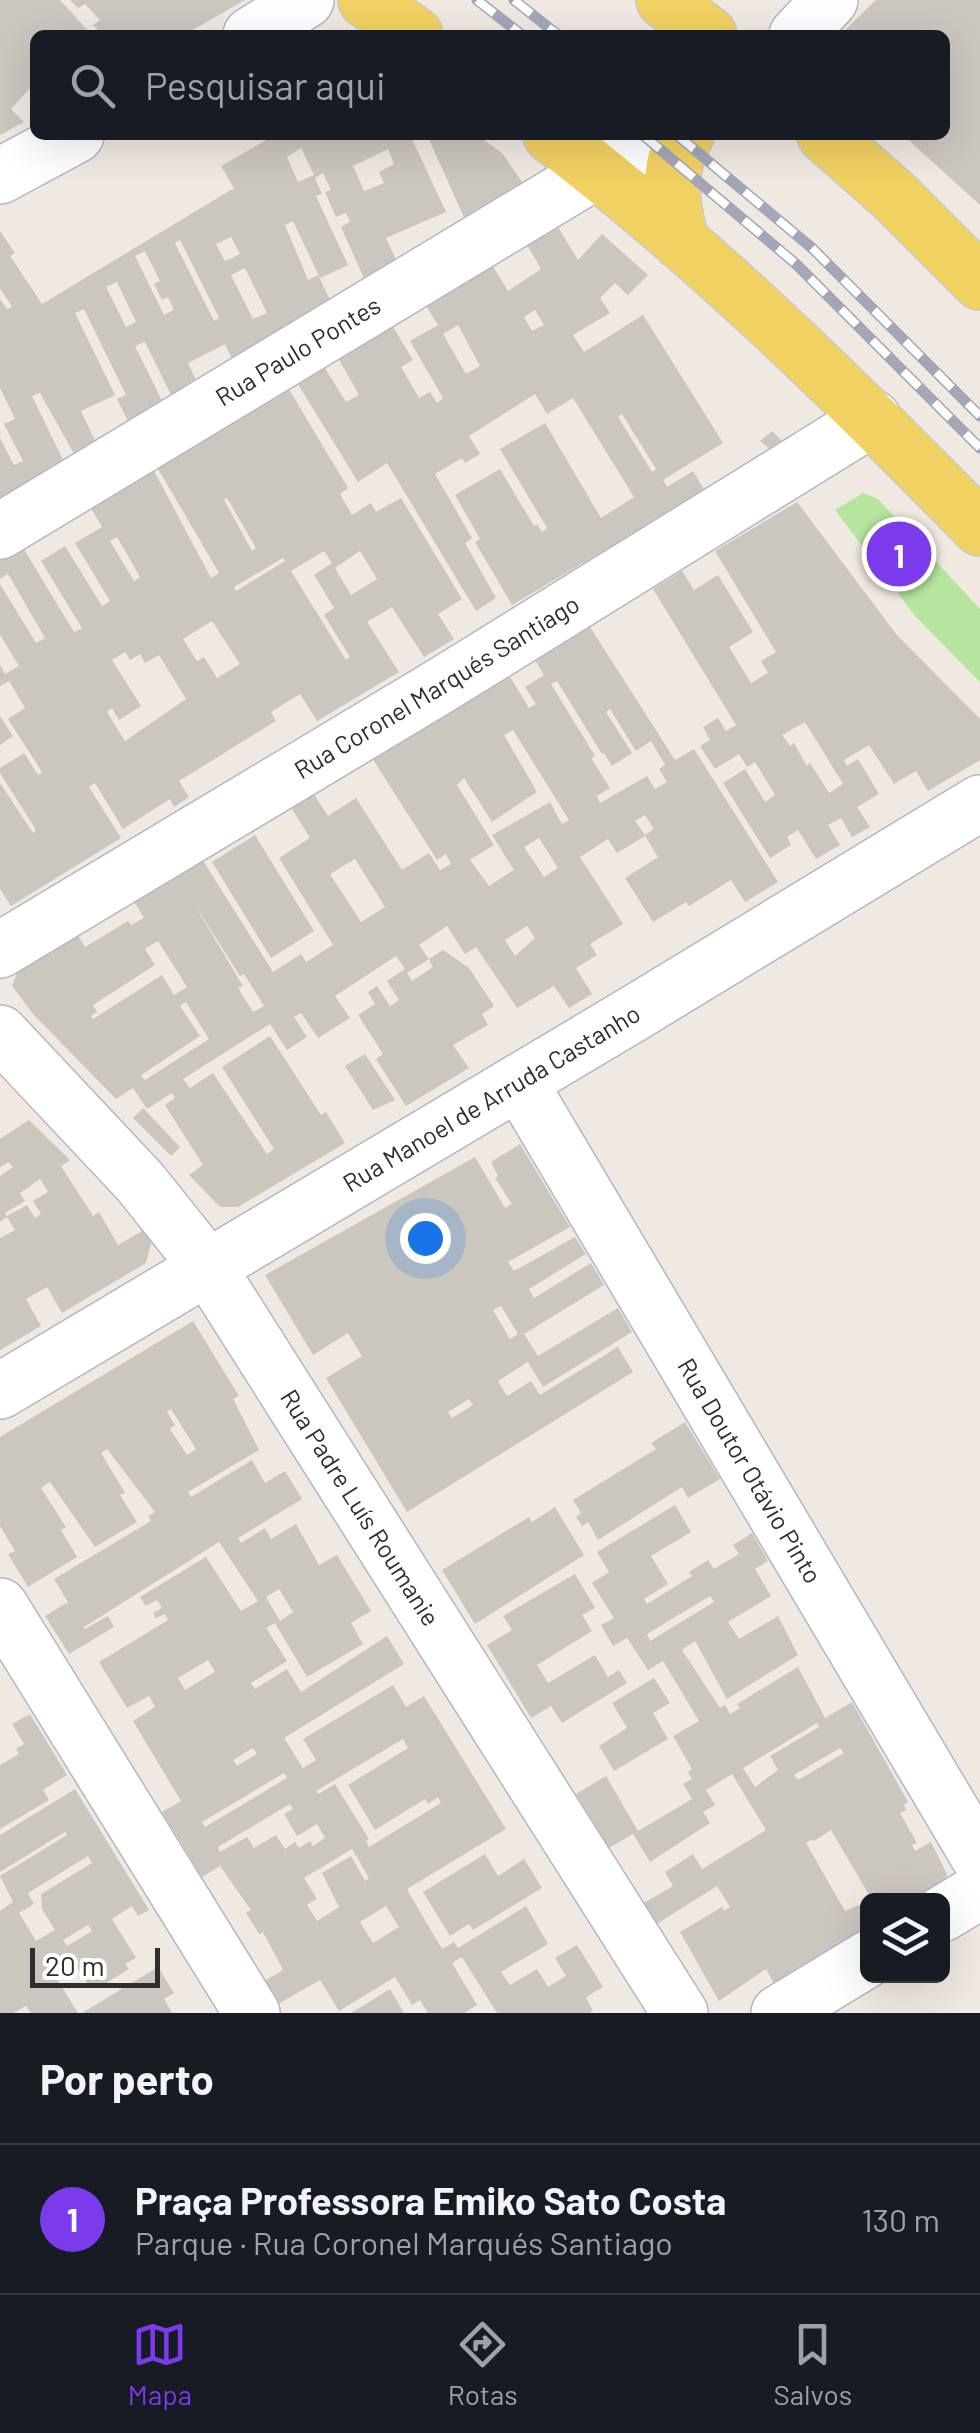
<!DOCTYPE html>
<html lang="pt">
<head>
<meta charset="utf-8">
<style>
	:root { --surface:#171b24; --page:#20242c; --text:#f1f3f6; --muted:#9ea1a6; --line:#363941; --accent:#7c3aed }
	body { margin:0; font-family:Barlow,sans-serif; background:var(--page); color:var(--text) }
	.controls { position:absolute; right:30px; bottom:30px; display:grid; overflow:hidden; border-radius:15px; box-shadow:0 10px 40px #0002 }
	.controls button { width:90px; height:90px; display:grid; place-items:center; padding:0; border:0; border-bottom:2px solid var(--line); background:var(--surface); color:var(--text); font:50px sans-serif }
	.scale { position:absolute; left:30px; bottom:25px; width:130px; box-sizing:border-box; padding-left:10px; border:5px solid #2e2e2e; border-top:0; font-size:28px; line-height:35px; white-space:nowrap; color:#2e2e2e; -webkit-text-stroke:8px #fff; paint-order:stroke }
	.you { position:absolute; left:425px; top:1238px; width:35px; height:35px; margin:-25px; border:8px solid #fff; border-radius:50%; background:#1a73e8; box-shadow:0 0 0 15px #1a73e833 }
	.badge { display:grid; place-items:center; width:65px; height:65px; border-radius:50%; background:var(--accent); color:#fff; font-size:32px; font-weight:700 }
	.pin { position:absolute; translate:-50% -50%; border:5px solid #fff; box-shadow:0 2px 10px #0006 }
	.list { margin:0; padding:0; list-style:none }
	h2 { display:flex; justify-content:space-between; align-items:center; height:130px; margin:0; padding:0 40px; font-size:42px }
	h2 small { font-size:32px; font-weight:400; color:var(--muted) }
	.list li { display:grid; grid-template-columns:65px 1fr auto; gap:30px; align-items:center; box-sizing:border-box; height:150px; padding:0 40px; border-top:2px solid var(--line) }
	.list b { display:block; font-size:38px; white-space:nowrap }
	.list p { margin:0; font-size:32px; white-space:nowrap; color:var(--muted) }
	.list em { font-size:32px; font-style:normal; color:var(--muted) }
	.icon { flex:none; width:55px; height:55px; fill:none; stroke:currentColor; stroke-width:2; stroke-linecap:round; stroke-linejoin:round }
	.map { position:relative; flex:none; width:980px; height:2013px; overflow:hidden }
	.search { position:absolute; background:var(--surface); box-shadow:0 10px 40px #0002; left:30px; right:30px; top:30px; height:110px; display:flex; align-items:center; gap:25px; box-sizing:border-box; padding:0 35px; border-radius:15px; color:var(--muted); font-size:38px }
	.sheet { height:280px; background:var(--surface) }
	nav { display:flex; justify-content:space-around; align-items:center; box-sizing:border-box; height:140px; border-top:2px solid var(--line); background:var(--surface); font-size:28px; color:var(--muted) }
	nav a { display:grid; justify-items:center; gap:5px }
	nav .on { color:var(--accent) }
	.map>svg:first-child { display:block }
</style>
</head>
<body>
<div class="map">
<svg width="980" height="2013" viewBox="0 0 980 2013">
	<rect width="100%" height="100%" fill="#efe9e1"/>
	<path fill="#b6e59e" d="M863,493L878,499L980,609V682L916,617L835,510Z"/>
	<path fill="#cbc7bf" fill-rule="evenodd" d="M0,0H60L92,35H35V83L11,109L24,122L0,135Z
		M70,0H245L184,35H102L93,25L100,20L85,4L78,8Z
		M876,0H980V205L903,135H945V35H840Z
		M275,135H420L412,139L446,212L386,238L399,266L367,285L341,227L350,222L346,213L336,217L325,192L331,190L323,173L315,178L322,194L316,196L348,265L320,278L293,221L285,225L308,280L318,275L333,306L235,365L225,344L188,363L199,386L174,401L145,342L135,346L165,407L131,427L117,399L126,395L84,309L75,313L115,395L81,411L98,447L77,459L40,393L32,396L66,466L0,506V438L14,465L23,461L4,424L15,419L0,388V299L7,309L12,307L0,288V231L15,253L10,256L42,304L234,188L221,166ZM301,148L314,175L298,182L287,157ZM388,149L394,164L379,172L384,183L364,191L353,166ZM231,237L240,254L225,261L216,244ZM180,240L219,318L214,321L175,243ZM145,251L160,281L154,284L162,300L168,297L174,310L164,315L135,256ZM245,268L267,313L253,319L231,275ZM117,282L136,322L126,327L106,287Z
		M427,135H477L502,153L527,189L467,224Z
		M558,227L578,260L602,234L648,275L628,295L615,283L600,298L610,313L573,335L584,352L643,315L723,443L663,480L667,487L693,471L705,491L512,605L475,542L480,539L455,495L500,469L534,526L537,524L542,532L547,528L500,449L545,423L601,518L634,497L573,398L547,414L535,394L469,436L480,454L465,463L462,458L435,474L472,538L465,543L496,598L476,611L387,463L358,482L296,381L323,365L346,402L359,395L337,356L392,325L413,360L401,367L419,398L430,392L437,403L443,398L410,341L438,325L425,304L492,265L508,291L541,269L527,245ZM535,310L544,325L532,331L524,317ZM458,325L480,366L466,374L443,334ZM622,414L656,469L652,472L618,417Z
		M287,386L348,488L340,494L352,515L371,503L376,512L401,498L462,599L438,614L454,639L424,657L392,607L367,622L399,672L317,721L300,694L271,712L276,721L179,781L189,797L174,807L170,799L123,829L95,783L89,787L121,838L11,906L0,889V783L33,833L36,830L0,773V768L24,753L38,775L42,772L8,719L25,708L9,681L0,686V665L5,674L19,666L0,635V584L36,643L45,638L8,574L0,579V560L22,546L74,632L82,628L41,561L65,546L102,606L110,601L75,543L102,527L89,505ZM158,469L219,573L211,578L154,471ZM227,498L256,548L252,551L224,500ZM117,537L140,577L134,581L110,541ZM324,551L332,563L314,575L334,608L324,615L350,657L346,660L291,571ZM360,551L377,579L351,595L335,568ZM283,558L285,561L236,591L234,587ZM212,621L240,664L217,678L204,657L197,661L183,639ZM125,652L130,660L140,654L145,663L159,655L186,699L125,741L107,712L112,708L119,720L141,706L112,660Z
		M772,431L785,444L772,451L760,441Z
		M797,502L896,634L980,719V760L928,791L916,771L894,784L869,745L844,760L847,766L858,759L879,794L857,807L870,827L852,837L841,818L828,825L840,845L816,859L798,830L787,837L791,845L770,858L723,783L745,769L765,802L775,795L755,762L747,767L739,754L715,769L700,746L710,740L703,727L718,718L726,731L736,725L653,589L682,571L694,590L718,575L753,632L729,647L751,683L768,673L761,661L776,652L715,551ZM805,722L843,784L829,793L810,763L807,766L794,743L790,746L782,735Z
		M590,627L675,760L694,749L778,882L745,902L731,880L689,906L686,902L653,922L625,878L658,857L645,836L617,853L608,839L580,857L623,924L590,944L597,955L576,968L592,994L569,1008L554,986L517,1008L476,947L465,954L447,926L419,945L429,959L407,973L412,981L433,967L429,959L443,950L469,968L494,1006L482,1014L488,1025L453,1045L469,1068L406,1106L376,1059L383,1054L358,1015L375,1004L368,992L377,986L390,1006L399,1000L387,981L405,969L396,956L335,996L350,1018L318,1038L301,1013L294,1017L307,1037L287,1050L270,1024L183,1079L190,1088L213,1073L267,1154L274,1149L222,1067L270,1036L321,1115L326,1112L345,1143L238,1207H220L189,1175L203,1165L165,1105L175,1098L172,1093L147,1109L133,1088L116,1099L33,1014L12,986L18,970L77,934L85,947L128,921L131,925L144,918L133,900L202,859L273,972L301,954L306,962L333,945L279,858L310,838L290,806L313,793L328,816L356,798L402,870L429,853L440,870L451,864L446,854L437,860L372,758L509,675L529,708L536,704L525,687L544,675L535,660ZM557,681L602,754L604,753L612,766L632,753L606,712L610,709L636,751L651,741L665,765L659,769L667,782L655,789L647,776L600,803L597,796L610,788L591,758L595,756L551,684ZM513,730L569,820L562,824L550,802L492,835L514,870L489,886L470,860L494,845L457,785L464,778L492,822L537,792L504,735ZM645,815L654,829L645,835L635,821ZM539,838L558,868L544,877L524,847ZM355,859L385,907L361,922L330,874ZM191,899L240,976L244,974L264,1006L253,1012L238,988L243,986ZM527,926L535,938L515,956L505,940ZM158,941L187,987L174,995L162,975L93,1019L91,1016L97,1012L93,1005L155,965L145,949ZM186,1002L209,1039L145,1080L141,1075L200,1036L180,1006Z
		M0,716L13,736L0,745Z
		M255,835L314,931L271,958L212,862Z
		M365,1054L395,1100L373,1110L345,1066Z
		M143,1108L180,1147L171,1156L133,1118Z
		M29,1120L70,1160L61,1166L93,1216L99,1212L118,1245L142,1231L152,1240L146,1263L62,1313L47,1287L26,1299L41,1326L0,1350V1238L15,1230L7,1217L0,1222V1176L13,1167L9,1162L0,1167V1139ZM40,1179L48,1192L33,1201L41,1214L35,1218L27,1205L7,1216L5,1213L25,1201L20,1193Z
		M520,1144L570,1227L508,1262L514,1271L575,1237L586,1254L529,1289L534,1298L591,1263L604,1285L524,1334L538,1356L618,1308L632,1332L543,1387L528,1362L498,1381L507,1396L531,1381L540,1395L618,1347L633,1372L407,1512L326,1378L362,1356L348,1333L313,1355L265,1275L475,1157L505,1208L512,1204L495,1178L498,1176L491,1162ZM501,1306L518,1334L510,1339L493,1310ZM469,1399L473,1405L452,1418L448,1412Z
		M193,1321L239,1396L233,1399L259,1450L188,1492L191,1497L252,1460L265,1483L285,1471L302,1499L238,1538L241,1543L265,1528L271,1539L296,1524L319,1565L337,1555L371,1611L351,1623L363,1644L307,1677L275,1623L266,1628L287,1661L251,1683L255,1689L287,1669L301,1692L387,1636L404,1664L284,1738L303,1768L316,1760L303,1739L393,1685L406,1707L424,1696L506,1829L407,1889L409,1893L442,1949L454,1942L458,1948L526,1906L548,1944L501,1972L510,1985L537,1969L548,1987L566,1976L555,1958L577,1945L603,1987L586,1997L593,2011L589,2013H497L462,1957L452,1963L477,2005L464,2013H428L420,2000L412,2005L395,1977L339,2011L320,1980L278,2004L265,1981L283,1970L263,1932L259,1934L246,1913L251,1910L220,1866L202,1877L162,1812L181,1801L133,1721L155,1707L149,1696L127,1708L99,1662L168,1620L165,1614L156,1618L153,1613L162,1608L157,1600L146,1606L140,1597L206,1557L241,1611L258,1601L219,1542L84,1627L85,1629L108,1616L114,1627L69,1654L45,1616L68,1602L54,1579L151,1521L148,1516L155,1512L107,1449L101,1453L125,1493L120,1495L137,1522L95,1547L50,1482L41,1488L66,1527L61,1530L77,1557L28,1587L8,1554L15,1551L0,1526V1437ZM171,1409L196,1449L187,1455L170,1429L175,1425L167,1412ZM279,1589L293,1612L280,1621L266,1597ZM208,1660L215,1672L185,1690L178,1678ZM403,1739L408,1748L348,1785L375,1830L425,1799L428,1804L438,1797L441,1803L369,1847L366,1841L369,1839L335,1784L318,1794L316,1791ZM253,1748L257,1754L237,1766L233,1760ZM284,1773L287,1778L205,1827L202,1822ZM290,1804L293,1809L284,1814L297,1836L317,1824L325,1838L313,1846L310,1841L299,1848L295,1842L285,1849L276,1835L254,1848L247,1837L220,1852L218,1847ZM352,1849L369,1878L365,1881L351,1856L322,1873L339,1907L317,1921L307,1905L317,1899L304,1878ZM386,1906L399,1927L373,1943L360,1922Z
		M685,1422L720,1479L688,1498L682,1487L598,1540L588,1522L582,1526L576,1517L581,1513L573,1500L656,1449L651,1443Z
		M675,1505L691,1532L651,1556L668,1584L644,1599L647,1604L692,1576L689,1572L708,1560L714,1569L739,1554L733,1545L752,1533L768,1561L755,1569L771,1596L728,1622L739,1639L778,1616L798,1655L727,1699L695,1641L682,1650L720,1708L725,1705L730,1714L740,1708L737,1704L798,1667L825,1718L852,1702L908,1802L904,1805L906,1810L900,1813L917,1843L912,1845L915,1851L931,1842L947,1874L944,1883L922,1900H872L831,1830L814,1841L812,1839L806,1843L845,1911L868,1901V1934L777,1990L766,1969L719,2001L680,1932L722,1907L724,1911L730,1907L717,1886L655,1925L642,1904L673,1886L665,1872L693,1854L702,1869L766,1830L732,1774L706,1790L715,1805L703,1812L710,1823L650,1862L633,1834L609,1848L576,1794L606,1776L638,1831L692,1799L683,1784L692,1779L688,1772L692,1769L673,1736L699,1721L663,1661L648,1670L627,1638L613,1646L601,1625L614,1618L592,1583L609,1572L597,1552ZM710,1596L714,1602L650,1641L647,1634ZM817,1723L819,1727L770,1756L778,1770L755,1787L743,1768ZM840,1748L844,1753L798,1780L794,1775Z
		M555,1507L584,1555L475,1624L442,1570L529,1517L532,1522Z
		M575,1574L595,1608L582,1615L592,1631L537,1665L548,1683L595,1655L608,1677L619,1670L627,1683L562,1723L551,1706L531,1718L487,1645L512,1630L503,1616Z
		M654,1678L670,1703L653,1713L668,1739L614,1771L599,1746L627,1728L612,1703Z
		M30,1714L67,1775L43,1790L49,1800L0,1829V1765L19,1754L16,1749L24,1744L12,1724Z
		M75,1789L149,1910L138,1916L132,1906L112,1919L136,1958L125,1964L129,1969L98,1988L96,1984L90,1988L77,1967L57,1979L78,2013H31L26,2006L14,2013H0V1911L13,1902L0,1876L67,1835L65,1832L0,1872V1835ZM88,1856L92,1863L41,1894L42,1909L55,1930L36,1941L19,1913L34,1904L28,1893ZM88,1925L92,1931L67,1946L63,1940Z
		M485,1854L498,1876L524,1859L542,1888L473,1930L469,1924L450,1936L423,1892Z
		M158,1967L174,1993L164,1999L172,2013H82Z
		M390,1989L404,2013H351Z"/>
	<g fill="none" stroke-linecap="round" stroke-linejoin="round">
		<g stroke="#b4b7c1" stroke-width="58">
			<g id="minor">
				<path d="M251,35L306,0"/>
				<path d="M797,35L830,0"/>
				<path d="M0,176L76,135"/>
				<path id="s1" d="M0,531L656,135"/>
				<path id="s2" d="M0,950L437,688L873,418"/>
				<path id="s3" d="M0,1033L140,1182L207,1266L680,2013"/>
				<path id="s4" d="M519,1082L980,1859"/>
				<path id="s5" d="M0,1391L633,1014L980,803"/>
				<path d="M0,1606L252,2013"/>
				<path d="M942,1914L980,1891"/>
				<path d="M779,2013L868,1959"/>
			</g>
		</g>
		<g stroke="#c9c9c9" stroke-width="58">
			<path id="major" d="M366,0L415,35
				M664,0L709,35
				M551,135C705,253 844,389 980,528
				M825,135L893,195L980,282
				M681,242C671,203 666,171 686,135"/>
		</g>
		<use href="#minor" stroke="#fff" stroke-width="55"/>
		<use href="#major" stroke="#f2d163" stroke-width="55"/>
		<g stroke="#a3a6b8" stroke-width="11">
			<path id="rail" d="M477,0L522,35
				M514,0L558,35
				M643,135L796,264L980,448
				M677,135L812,248L980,416"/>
		</g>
		<use href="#rail" stroke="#fff" stroke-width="8" stroke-dasharray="22" stroke-linecap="butt"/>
	</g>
	<g text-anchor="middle" stroke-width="8" stroke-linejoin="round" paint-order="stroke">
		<g font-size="25" fill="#2e2e2e" stroke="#fff">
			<text dy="9" stroke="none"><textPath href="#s1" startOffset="348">Rua Paulo Pontes</textPath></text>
			<text dy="9" stroke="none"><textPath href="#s2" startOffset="510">Rua Coronel Marqués Santiago</textPath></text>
			<text dy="9" stroke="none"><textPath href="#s5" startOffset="572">Rua Manoel de Arruda Castanho</textPath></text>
			<text dy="9" stroke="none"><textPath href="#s4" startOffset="452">Rua Doutor Otávio Pinto</textPath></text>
			<text dy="9" stroke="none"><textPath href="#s3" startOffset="598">Rua Padre Luís Roumanie</textPath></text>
		</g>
	</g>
</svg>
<div class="controls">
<button><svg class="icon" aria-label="layers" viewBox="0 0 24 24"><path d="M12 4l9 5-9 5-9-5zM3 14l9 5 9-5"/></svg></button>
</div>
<div class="scale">20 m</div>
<div class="you"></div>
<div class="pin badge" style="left:899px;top:554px">1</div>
<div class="search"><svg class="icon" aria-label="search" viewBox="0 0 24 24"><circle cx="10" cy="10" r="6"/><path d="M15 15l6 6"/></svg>Pesquisar aqui</div>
</div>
<section class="sheet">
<h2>Por perto<small></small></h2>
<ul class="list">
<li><span class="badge">1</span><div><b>Praça Professora Emiko Sato Costa</b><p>Parque · Rua Coronel Marqués Santiago</p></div><em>130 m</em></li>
</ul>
</section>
<nav>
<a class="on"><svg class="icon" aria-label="map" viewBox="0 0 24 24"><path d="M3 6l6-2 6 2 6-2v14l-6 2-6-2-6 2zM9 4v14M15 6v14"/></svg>Mapa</a>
<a><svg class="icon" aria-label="directions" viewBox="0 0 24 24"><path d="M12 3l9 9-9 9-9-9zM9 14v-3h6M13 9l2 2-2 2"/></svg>Rotas</a>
<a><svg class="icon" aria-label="saved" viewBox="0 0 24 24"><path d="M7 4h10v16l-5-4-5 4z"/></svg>Salvos</a>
</nav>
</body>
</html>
